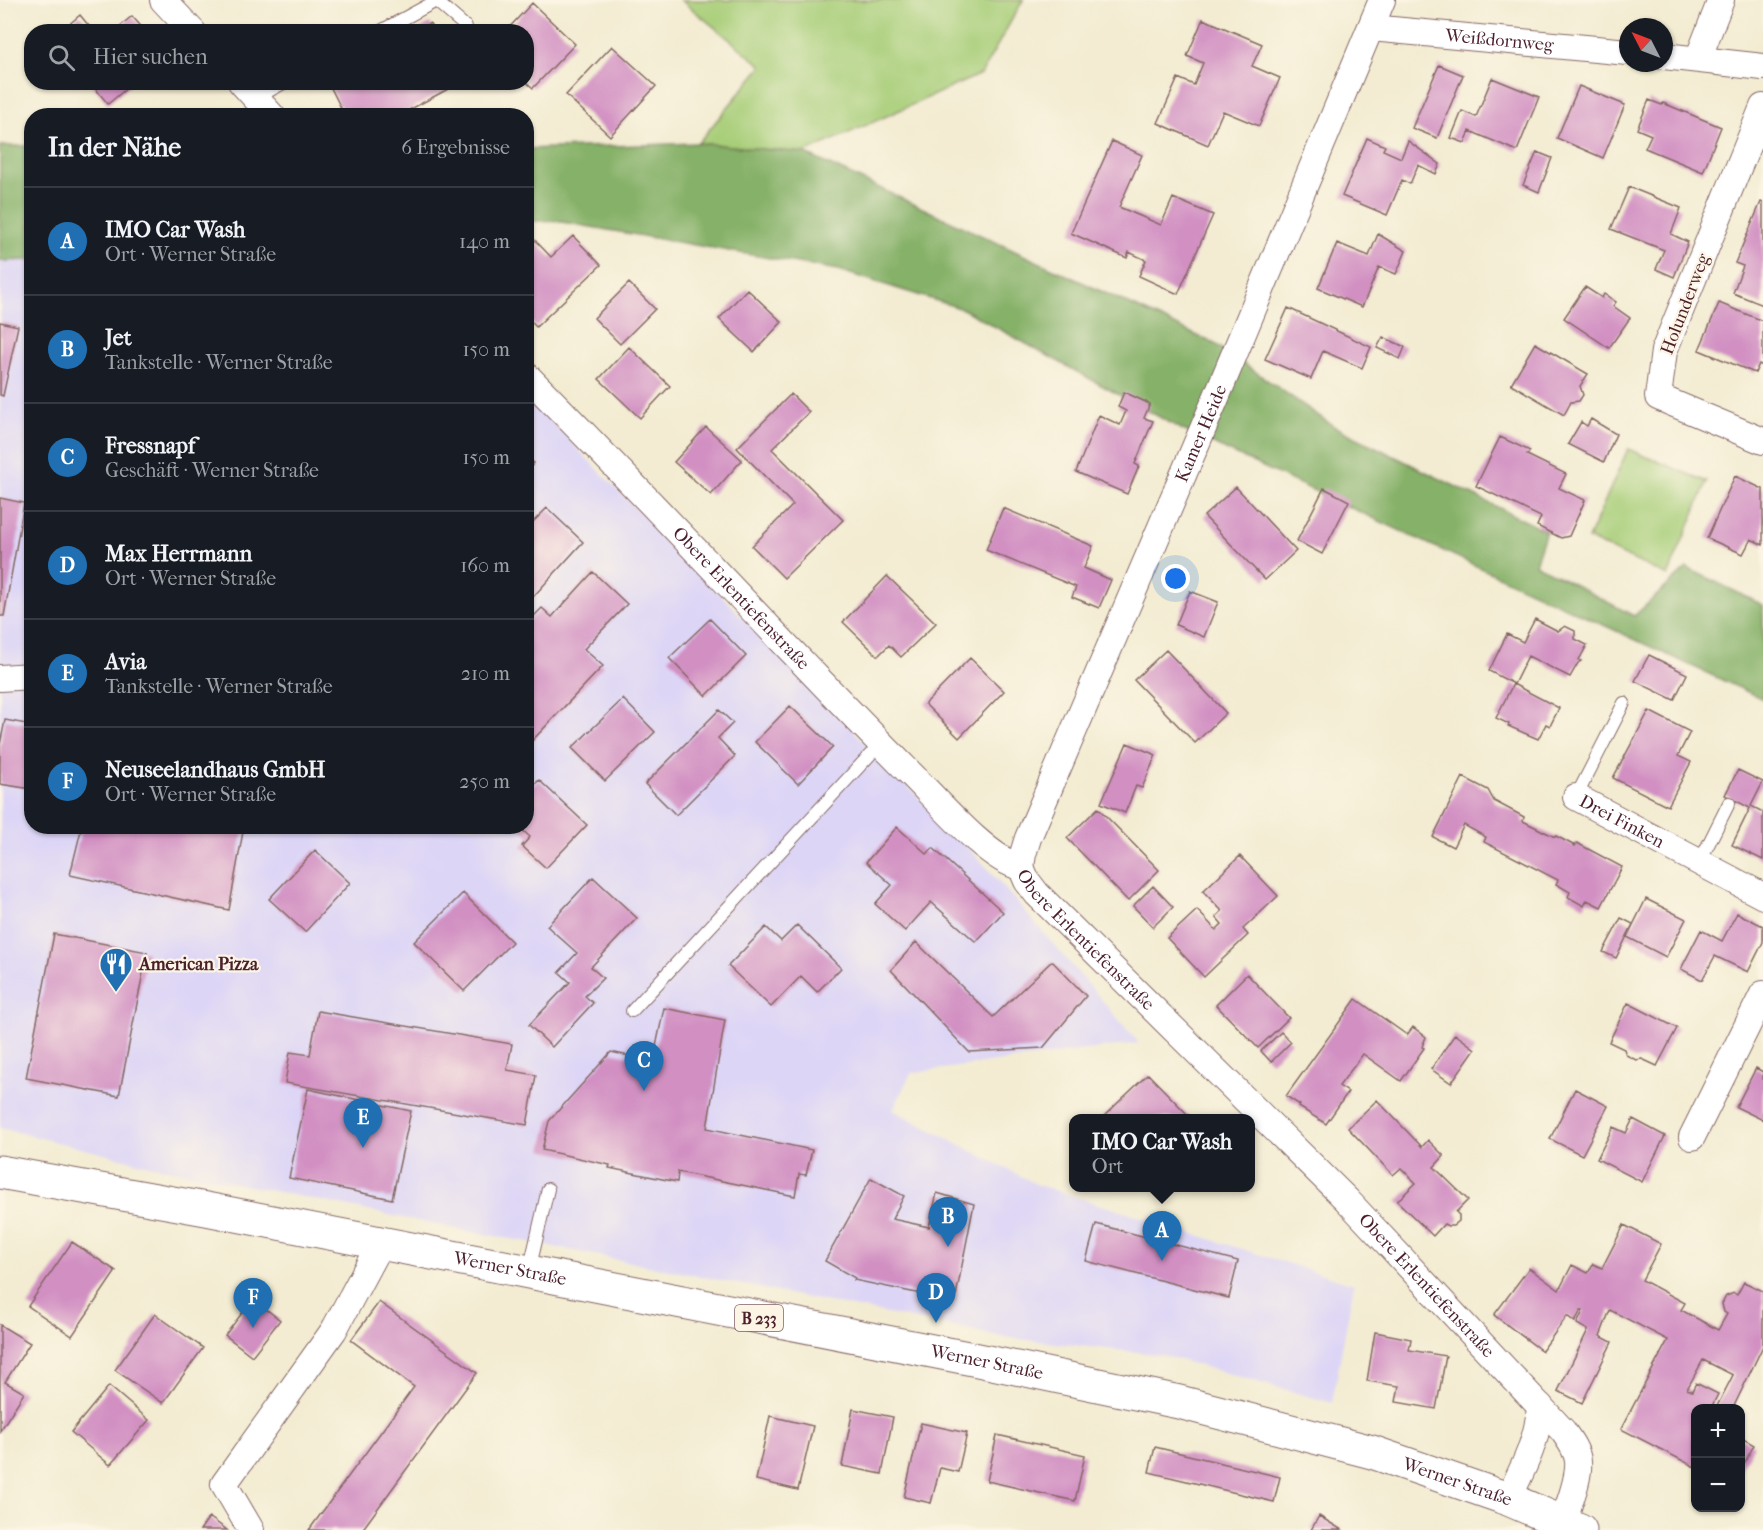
<!DOCTYPE html>
<html lang="de">
<head>
<meta charset="utf-8">
<style>
	:root { --surface:#171b24; --page:#242831; --text:#f1f3f6; --muted:#9ea1a6; --line:#363941; --accent:#1f6fb2 }
	body { margin:0; font-family:"IM FELL French Canon",serif; background:var(--page); color:var(--text) }
	.controls { position:absolute; right:18px; bottom:18px; display:grid; overflow:hidden; border-radius:12px; box-shadow:0 2px 4px #0004 }
	.controls button { width:54px; height:54px; display:grid; place-items:center; padding:0; border:0; border-bottom:2px solid var(--line); background:var(--surface); color:var(--text); font:30px sans-serif }
	.compass { position:absolute; left:1619px; top:18px; width:54px; height:54px; border-radius:50%; background:var(--surface); box-shadow:0 2px 4px #0004; rotate:312deg }
	.you { position:absolute; left:1176px; top:579px; width:21px; height:21px; margin:-15px; border:4px solid #fff; border-radius:50%; background:#1a73e8; box-shadow:0 0 0 9px #1a73e833 }
	.badge { display:grid; place-items:center; width:39px; height:39px; border-radius:50%; background:var(--accent); color:#fff; font-size:20px; font-weight:700 }
	.pin { position:absolute; translate:-50% -50px; filter:drop-shadow(0 2px 3px #0008) }
	.pin::after { content:''; position:absolute; top:32px; width:21px; height:18px; background:inherit; clip-path:polygon(0 0,100% 0,50% 100%) }
	.popup { position:absolute; left:1069px; top:1114px; width:186px; height:78px; box-sizing:border-box; display:grid; place-content:center; border-radius:12px; background:var(--surface); filter:drop-shadow(0 2px 4px #0005); font-size:20px; white-space:nowrap; color:var(--muted) }
	.popup b { font-size:22px; color:var(--text) }
	.popup::after { content:''; position:absolute; left:50%; top:100%; margin-left:-12px; border:12px solid transparent; border-top-color:var(--surface) }
	.list { margin:0; padding:0; list-style:none }
	h2 { display:flex; justify-content:space-between; align-items:center; height:78px; margin:0; padding:0 24px; font-size:26px }
	h2 small { font-size:20px; font-weight:400; color:var(--muted) }
	.list li { display:grid; grid-template-columns:39px 1fr auto; gap:18px; align-items:center; box-sizing:border-box; height:108px; padding:0 24px; border-top:2px solid var(--line) }
	.list b { display:block; font-size:22px; white-space:nowrap }
	.list p { margin:0; font-size:20px; white-space:nowrap; color:var(--muted) }
	.list em { font-size:20px; font-style:normal; color:var(--muted) }
	.icon { flex:none; width:33px; height:33px; fill:none; stroke:currentColor; stroke-width:2; stroke-linecap:round; stroke-linejoin:round }
	.map { position:relative; flex:none; width:1763px; height:1530px; overflow:hidden }
	.search { position:absolute; background:var(--surface); box-shadow:0 2px 4px #0004; left:24px; top:24px; width:510px; height:66px; display:flex; align-items:center; gap:15px; box-sizing:border-box; padding:0 21px; border-radius:24px; color:var(--muted); font-size:22px }
	.panel { position:absolute; background:var(--surface); box-shadow:0 2px 4px #0004; left:24px; top:108px; width:510px; height:726px; border-radius:24px }
	.map>svg:first-child { display:block }
</style>
</head>
<body>
<div class="map">
<svg width="1763" height="1530" viewBox="0 0 1763 1530">
	<rect width="100%" height="100%" fill="#fcf5e5"/>
	<filter id="ink" filterUnits="userSpaceOnUse"><feTurbulence type="fractalNoise" baseFrequency=".0167" numOctaves="2"/><feDisplacementMap in="SourceGraphic" scale="12" xChannelSelector="R" yChannelSelector="G"/><feConvolveMatrix kernelMatrix="1 2 1 2 8 2 1 2 1" color-interpolation-filters="sRGB"/></filter>
	<filter id="wash" filterUnits="userSpaceOnUse"><feTurbulence type="fractalNoise" baseFrequency=".008" numOctaves="4" result="noise"/><feDisplacementMap in="SourceGraphic" scale="24" xChannelSelector="R" yChannelSelector="G"/><feGaussianBlur stdDeviation="1.35" result="paint"/><feColorMatrix in="noise" values="0 0 0 0 0 0 0 0 0 0 0 0 0 0 0 0 0 1.4 0 .05"/><feComposite in="paint" operator="in"/></filter>
	<g filter="url(#wash)">
		<rect width="100%" height="100%" fill="#f3ecd2"/>
		<path fill="#ddd5f6" d="M31,260L32,826H526L527,397L982,862L1139,1043L911,1073L893,1110L1038,1185L1354,1284L1332,1403L1162,1355L1002,1337L555,1247L456,1229L153,1166L0,1128V261Z"/>
		<path fill="#a7ce78" stroke="#787652" stroke-width="1.5" d="M681,0H1023L981,74L804,153L698,143L762,66Z
			M1628,449L1707,482L1668,576L1588,539Z"/>
		<path fill="#85b168" stroke="#68684a" stroke-width="1.5" d="M698,143L804,153L1215,344L1335,427L1546,531L1535,564L1634,616L1687,568L1763,605V699L1183,430L963,309L838,270L556,221H527L526,149Z
			M0,146H31V260L0,261Z"/>
		<g id="blocks">
			<path fill="#d18fc2" fill-rule="evenodd" d="M532,3L575,44L533,88L526,82V32H505Z
				M80,15L94,32H60Z
				M132,16L146,32H113Z
				M1203,19L1262,44L1252,66L1280,78L1259,126L1223,111L1208,145L1158,123L1178,78L1194,85L1203,63L1187,56Z
				M430,23L435,32H414Z
				M612,46L656,86L610,136L566,95Z
				M1439,65L1463,75L1437,138L1412,128Z
				M1492,78L1539,97L1517,151L1470,131L1465,143L1451,138L1462,111L1476,117Z
				M90,82H134L108,104Z
				M328,82H461L398,116H345Z
				M1579,86L1625,105L1603,158L1557,138Z
				M1649,100L1662,105L1663,103L1721,127L1703,172L1645,148L1651,135L1637,129Z
				M1367,138L1385,146L1383,150L1401,158L1408,141L1440,164L1436,174L1418,165L1410,184L1402,180L1387,215L1342,196Z
				M1112,141L1142,155L1119,207L1161,225L1173,198L1213,215L1178,294L1139,276L1146,260L1129,252L1127,258L1071,233Z
				M1537,152L1552,158L1539,192L1523,185Z
				M1629,187L1681,208L1671,234L1688,242L1674,277L1656,269L1664,250L1611,229Z
				M1761,202L1763,203V305L1733,293L1743,266L1735,263Z
				M1378,234L1406,251L1396,274L1379,267L1362,307L1318,288L1337,243L1369,256Z
				M531,236L551,257L573,236L601,265L536,327L526,316V241Z
				M629,283L655,309L620,344L594,318Z
				M1585,287L1602,298L1604,294L1616,302L1613,306L1630,318L1609,348L1564,318Z
				M747,289L782,322L754,352L719,319Z
				M1719,303L1763,321V366L1759,364L1755,373L1699,350Z
				M1288,308L1371,347L1362,368L1323,351L1311,379L1265,359Z
				M0,322L18,326L3,396L0,395Z
				M1383,337L1405,347L1400,359L1377,348Z
				M1535,343L1588,374L1580,386L1583,395L1579,401L1571,402L1564,415L1511,384Z
				M629,347L670,386L640,418L599,379Z
				M1124,392L1150,404L1144,418L1153,421L1135,464L1139,466L1127,494L1076,472L1099,415L1120,425L1126,411L1118,407Z
				M791,394L809,412L772,449L843,520L784,578L752,546L793,505L737,448Z
				M1591,419L1616,434L1604,462L1568,444L1581,422L1587,426Z
				M706,427L742,460L711,495L674,462Z
				M1500,437L1530,451L1527,455L1566,474L1559,488L1585,500L1569,536L1561,538L1537,526L1541,517L1476,486Z
				M526,456L534,463L526,472Z
				M1735,476L1763,489V545L1751,539L1743,554L1707,538Z
				M1236,487L1296,551L1265,580L1204,516Z
				M1324,488L1349,501L1322,554L1297,541Z
				M0,498L24,503L4,616H0Z
				M547,508L583,542L532,598L526,593V529Z
				M1003,508L1093,546L1084,568L1111,580L1099,608L1072,597L1076,587L986,550Z
				M593,572L627,604L584,649L603,666L526,747V624L542,608L552,617Z
				M887,576L936,623L901,657L889,645L878,656L843,622Z
				M1190,591L1218,602L1204,637L1176,625Z
				M710,619L746,656L706,696L669,658Z
				M1535,619L1558,631L1565,626L1575,631V639L1587,645L1579,660L1581,661L1578,663L1570,677L1528,656L1514,684L1489,671L1507,634L1523,642Z
				M1166,650L1226,713L1195,743L1134,680Z
				M1649,655L1687,674L1674,700L1635,681Z
				M970,658L1004,691L959,738L925,704Z
				M1513,684L1559,708L1550,726L1546,724L1538,739L1508,726L1509,724L1496,718Z
				M623,699L655,732L605,781L572,748Z
				M790,706L833,747L798,784L755,742Z
				M719,710L733,723L718,738L735,756L676,815L645,784Z
				M1649,711L1690,732L1678,756L1691,762L1668,806L1613,778Z
				M5,720L32,725V789L0,784V745Z
				M1127,743L1156,755L1142,788L1136,786L1125,813L1101,803Z
				M1738,770L1763,782L1751,806L1763,812V860L1732,845L1750,808L1725,795Z
				M1463,777L1488,790L1494,801L1524,817L1523,821L1555,837L1556,836L1575,846L1577,843L1622,867L1601,907L1587,900L1584,906L1568,897L1570,892L1556,884L1558,880L1484,842L1486,837L1464,825L1453,847L1433,837Z
				M539,780L587,825L546,868L522,846L530,837L518,826H526V793Z
				M1098,808L1159,870L1128,901L1067,838Z
				M82,826H244L229,910L70,875Z
				M897,827L927,854L933,848L1003,912L976,942L931,902L905,931L875,904L892,885L866,862Z
				M315,850L350,883L305,932L269,899Z
				M1240,856L1278,896L1243,929L1248,935L1204,977L1167,938L1197,910L1216,930L1222,924L1216,917L1222,911L1203,891Z
				M593,877L637,918L591,967L603,978L585,996L593,1003L552,1047L529,1025L570,982L559,972L577,953L547,926Z
				M1153,886L1173,907L1153,927L1133,906Z
				M463,893L512,942L464,991L414,942Z
				M1646,899L1686,919L1666,957L1627,937Z
				M1737,913L1763,926V942L1748,972L1715,956L1702,980L1681,969L1701,930L1722,941Z
				M1621,918L1633,924L1616,958L1603,952Z
				M797,925L841,968L817,992L801,976L771,1007L728,966L766,927L781,941Z
				M54,934L147,952L119,1096L26,1078Z
				M916,942L993,1017L1052,961L1086,996L1043,1048L969,1052L891,970Z
				M1247,974L1289,1018L1258,1048L1216,1005Z
				M1356,999L1407,1035L1413,1027L1426,1037L1422,1047L1424,1048L1401,1081L1363,1054L1339,1086L1348,1092L1326,1124L1299,1107L1300,1105L1286,1096Z
				M1628,1003L1677,1028L1657,1066L1642,1059L1636,1060L1626,1055L1624,1049L1609,1042Z
				M664,1008L725,1020L707,1128L812,1150L806,1175L799,1174L795,1196L678,1172L677,1182L609,1168L610,1165L542,1150L549,1121L611,1052L653,1061Z
				M318,1011L512,1044L507,1070L536,1075L527,1125L285,1083L290,1052L310,1055Z
				M1281,1032L1291,1042L1271,1062L1261,1051Z
				M1455,1034L1475,1049L1451,1083L1431,1069Z
				M1756,1068L1763,1072V1120L1736,1107Z
				M1148,1074L1191,1118H1102Z
				M308,1089L411,1111L392,1199L289,1178Z
				M1575,1089L1608,1106L1582,1155L1550,1139Z
				M1377,1100L1422,1147L1428,1140L1444,1156L1434,1167L1468,1200L1456,1212L1459,1215V1221L1453,1226H1448L1444,1224L1433,1236L1397,1201L1416,1183L1401,1168L1393,1175L1348,1128Z
				M1633,1119L1665,1136L1642,1182L1597,1159L1613,1127L1626,1133Z
				M871,1178L904,1196L892,1219L929,1227L937,1193L974,1204L955,1301L854,1280L855,1278L825,1261Z
				M1096,1224L1238,1261L1229,1298L1086,1261Z
				M1624,1225L1661,1244L1642,1280L1685,1303L1681,1310L1718,1330L1727,1314L1724,1312L1722,1304L1726,1296L1734,1293L1737,1295L1744,1282L1763,1291V1346L1733,1408H1695V1467L1621,1429L1668,1340L1610,1310L1600,1336L1612,1342L1582,1403L1558,1391L1588,1330L1577,1324L1583,1311L1581,1310L1575,1322L1567,1316L1542,1351L1494,1315L1529,1268L1559,1290L1572,1265L1588,1273L1593,1264L1602,1268ZM1703,1360L1733,1375L1716,1408L1712,1406L1718,1394L1696,1383L1692,1391L1687,1389Z
				M72,1242L116,1271L72,1336L28,1306Z
				M253,1299L280,1320L252,1356L225,1335Z
				M379,1302L477,1373L362,1530H309L414,1387L351,1340Z
				M155,1314L203,1348L163,1403L115,1370Z
				M0,1325L30,1343L5,1382L24,1393L0,1431Z
				M1375,1332L1411,1339L1409,1350L1446,1356L1436,1409L1396,1402L1399,1386L1367,1381Z
				M109,1386L149,1420L110,1465L71,1432Z
				M853,1409L893,1417L882,1474L842,1466Z
				M770,1416L813,1426L798,1490L756,1480Z
				M921,1423L967,1433L958,1472L940,1468L931,1503L904,1497Z
				M997,1435L1085,1455L1075,1501L987,1481Z
				M1740,1437L1754,1445L1740,1471Z
				M1155,1447L1280,1477L1274,1502L1149,1472Z
				M1319,1516L1342,1530H1311Z
				M209,1517L227,1530H200Z"/>
		</g>
	</g>
	<g filter="url(#ink)">
		<use href="#blocks" fill-opacity="0" stroke="#856765" stroke-width="1.5"/>
		<g fill="none" stroke-linecap="round" stroke-linejoin="round">
			<g stroke="#856765" stroke-width="14">
				<path id="lane" d="M379,32L436,1L466,27
					M256,98L285,82
					M1576,797L1624,703
					M1699,863L1729,803
					M632,1011L881,743
					M529,1271L548,1189"/>
			</g>
			<g stroke="#856765" stroke-width="28">
				<g id="street">
					<path d="M163,0L193,32"/>
					<path id="s1" d="M1371,28L1628,52"/>
					<path d="M1664,56L1763,67"/>
					<path d="M1698,59L1721,0"/>
					<path d="M241,82L272,116"/>
					<path d="M1763,107L1664,351L1658,397L1763,441"/>
					<path id="s2" d="M526,375C656,505 779,641 908,771C934,796 987,860 1021,867"/>
					<path d="M0,678L32,676"/>
					<path id="s3" d="M1576,797L1763,896"/>
					<path id="s4" d="M1021,867L1023,854L1028,838L1216,398L1382,0"/>
					<path id="s5" d="M1021,867L1027,881L1037,894L1347,1200L1563,1431C1569,1440 1577,1450 1578,1461C1580,1479 1568,1505 1563,1522"/>
					<path d="M1692,1137L1763,994"/>
					<path d="M1508,1499C1523,1468 1538,1441 1540,1406"/>
					<path d="M251,1530L224,1484L334,1330L380,1244"/>
				</g>
			</g>
			<g stroke="#856765" stroke-width="35">
				<g id="primary">
					<path id="s6" d="M0,1172L206,1209L529,1272L978,1360L1179,1402L1372,1452L1508,1499L1580,1530"/>
				</g>
			</g>
			<use href="#lane" stroke="#fff" stroke-width="12"/>
			<use href="#street" stroke="#fff" stroke-width="26"/>
			<use href="#primary" stroke="#fff" stroke-width="33"/>
		</g>
	</g>
	<defs>
		<g id="restaurant-pin" transform="scale(1.725)"><path d="M0 17L-7.5 6A9.5 9.5 0 1 1 7.5 6Z" fill="#1f6fb2" stroke="#fcf5e5"/><path d="M-5-6h1v4h1v-4h1v4h1v-4h1v5L-1.5 .5V6h-2V.5L-5-1ZM5-6V6H3V1.5H1.5Q1.5-4 5-6Z" fill="#fff"/></g>
	</defs>
	<g fill-rule="evenodd">
		<use href="#restaurant-pin" x="116" y="964"/>
	</g>
	<g text-anchor="middle" stroke-width="4.5" stroke-linejoin="round" paint-order="stroke">
		<rect fill="#fcf5e5" stroke="#7f5f63" stroke-width="1.5" x="735" y="1305" width="48" height="26" rx="4.5"/>
		<g font-size="16" font-weight="bold" fill="#4a1f2b">
			<text x="759" y="1324">B 233</text>
		</g>
		<g font-size="18" fill="#4a1f2b" stroke="#fcf5e5">
			<text dy="6" stroke="none"><textPath href="#s1" startOffset="129">Weißdornweg</textPath></text>
			<text transform="translate(1685 304) rotate(-69)" y="6">Holunderweg</text>
			<text dy="6" stroke="none"><textPath href="#s4" startOffset="470">Kamer Heide</textPath></text>
			<text dy="6" stroke="none"><textPath href="#s2" startOffset="310">Obere Erlentiefenstraße</textPath></text>
			<text dy="6" stroke="none"><textPath href="#s3" startOffset="52">Drei Finken</textPath></text>
			<text dy="6" stroke="none"><textPath href="#s5" startOffset="98">Obere Erlentiefenstraße</textPath></text>
			<text dy="6" stroke="none"><textPath href="#s6" startOffset="519">Werner Straße</textPath></text>
			<text dy="6" stroke="none"><textPath href="#s5" startOffset="584">Obere Erlentiefenstraße</textPath></text>
			<text dy="6" stroke="none"><textPath href="#s6" startOffset="1005">Werner Straße</textPath></text>
			<text dy="6" stroke="none"><textPath href="#s6" startOffset="1491">Werner Straße</textPath></text>
		</g>
		<g font-size="18" font-weight="bold" fill="#4a1f2b" stroke="#fcf5e5" text-anchor="start">
			<text x="139" y="970">American Pizza</text>
		</g>
	</g>
</svg>
<div class="controls">
<button>+</button>
<button>−</button>
</div>
<svg class="compass" viewBox="-18 -18 36 36"><path d="M0-13l5 13h-10z" fill="#e53935"/><path d="M0 13l5-13h-10z" fill="#9ea1a6"/></svg>
<div class="you"></div>
<div class="pin badge" style="left:1162px;top:1261px">A</div>
<div class="popup"><b>IMO Car Wash</b>Ort</div>
<div class="pin badge" style="left:948px;top:1247px">B</div>
<div class="pin badge" style="left:644px;top:1091px">C</div>
<div class="pin badge" style="left:936px;top:1323px">D</div>
<div class="pin badge" style="left:363px;top:1148px">E</div>
<div class="pin badge" style="left:253px;top:1328px">F</div>
<div class="search"><svg class="icon" aria-label="search" viewBox="0 0 24 24"><circle cx="10" cy="10" r="6"/><path d="M15 15l6 6"/></svg>Hier suchen</div>
<section class="panel">
<h2>In der Nähe<small>6 Ergebnisse</small></h2>
<ul class="list">
<li><span class="badge">A</span><div><b>IMO Car Wash</b><p>Ort · Werner Straße</p></div><em>140 m</em></li>
<li><span class="badge">B</span><div><b>Jet</b><p>Tankstelle · Werner Straße</p></div><em>150 m</em></li>
<li><span class="badge">C</span><div><b>Fressnapf</b><p>Geschäft · Werner Straße</p></div><em>150 m</em></li>
<li><span class="badge">D</span><div><b>Max Herrmann</b><p>Ort · Werner Straße</p></div><em>160 m</em></li>
<li><span class="badge">E</span><div><b>Avia</b><p>Tankstelle · Werner Straße</p></div><em>210 m</em></li>
<li><span class="badge">F</span><div><b>Neuseelandhaus GmbH</b><p>Ort · Werner Straße</p></div><em>250 m</em></li>
</ul>
</section>
</div>
</body>
</html>
